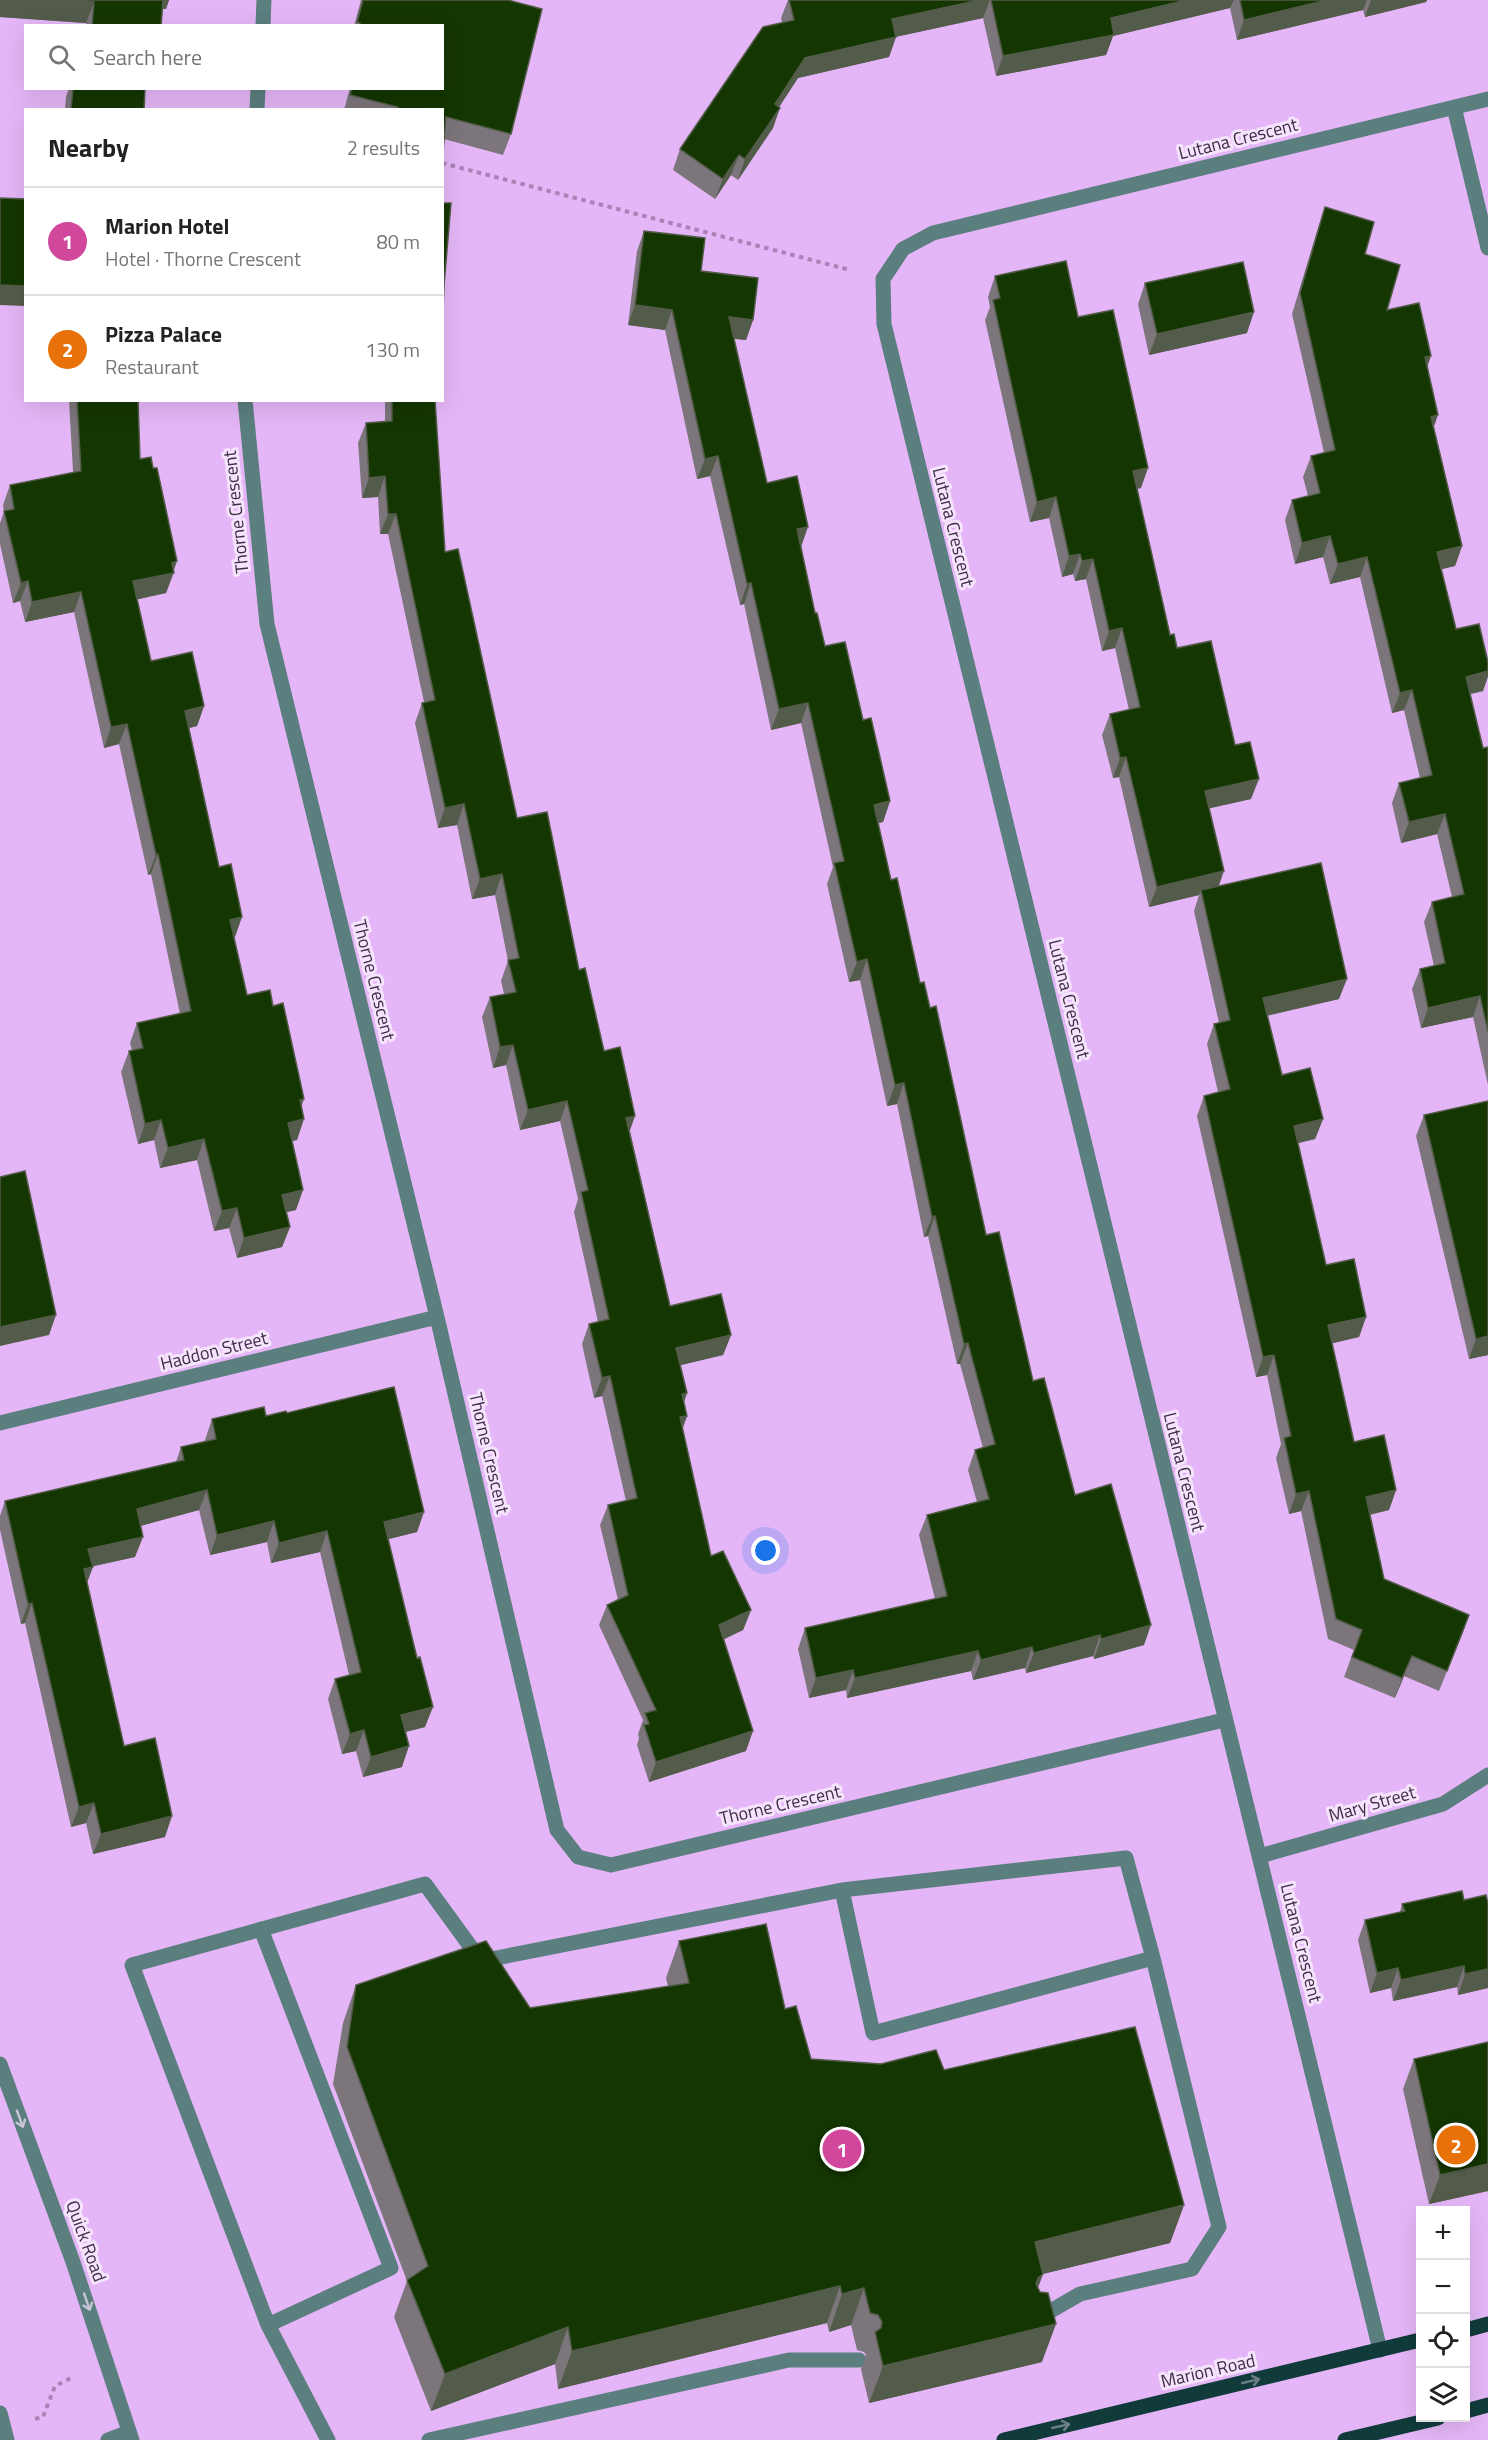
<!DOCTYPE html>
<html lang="en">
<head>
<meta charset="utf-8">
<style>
	:root { --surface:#fff; --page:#f2f2f2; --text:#222; --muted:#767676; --line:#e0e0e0; --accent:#3a6523 }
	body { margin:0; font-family:"Titillium Web",sans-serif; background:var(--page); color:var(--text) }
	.controls { position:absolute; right:18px; bottom:18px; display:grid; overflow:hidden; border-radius:0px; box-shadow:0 6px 24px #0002 }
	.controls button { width:54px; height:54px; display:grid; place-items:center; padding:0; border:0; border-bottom:2px solid var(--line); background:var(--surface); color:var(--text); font:30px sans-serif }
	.you { position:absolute; left:766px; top:1551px; width:21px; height:21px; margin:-15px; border:4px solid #fff; border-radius:50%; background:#1a73e8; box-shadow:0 0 0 9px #1a73e833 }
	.badge { display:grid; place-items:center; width:39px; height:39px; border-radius:50%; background:var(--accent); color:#fff; font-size:20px; font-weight:700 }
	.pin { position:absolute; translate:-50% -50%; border:3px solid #fff; box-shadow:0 2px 6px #0006 }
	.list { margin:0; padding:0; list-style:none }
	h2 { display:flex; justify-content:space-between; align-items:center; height:78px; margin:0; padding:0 24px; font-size:26px }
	h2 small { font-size:20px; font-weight:400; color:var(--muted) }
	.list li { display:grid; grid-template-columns:39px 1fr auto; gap:18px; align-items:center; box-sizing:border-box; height:108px; padding:0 24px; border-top:2px solid var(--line) }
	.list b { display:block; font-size:22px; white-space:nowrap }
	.list p { margin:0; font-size:20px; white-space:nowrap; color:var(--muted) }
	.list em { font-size:20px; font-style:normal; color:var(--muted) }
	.icon { flex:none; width:33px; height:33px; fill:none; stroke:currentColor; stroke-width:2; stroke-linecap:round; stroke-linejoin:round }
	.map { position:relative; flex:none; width:1488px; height:2440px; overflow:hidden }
	.search { position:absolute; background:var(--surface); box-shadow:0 6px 24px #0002; left:24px; top:24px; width:420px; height:66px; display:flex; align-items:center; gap:15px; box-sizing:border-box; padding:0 21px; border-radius:0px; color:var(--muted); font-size:22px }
	.panel { position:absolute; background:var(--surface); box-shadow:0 6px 24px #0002; left:24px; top:108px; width:420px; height:294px; border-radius:0px }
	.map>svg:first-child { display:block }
</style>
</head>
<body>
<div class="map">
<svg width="1488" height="2440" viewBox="0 0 1488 2440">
	<rect width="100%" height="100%" fill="#e5b6f7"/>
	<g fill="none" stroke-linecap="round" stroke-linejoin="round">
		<path stroke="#a883b6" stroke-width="4" stroke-dasharray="4.5 4.5" stroke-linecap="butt" d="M442,163L850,270
			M35,2419L43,2417L55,2386L73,2377"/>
		<path stroke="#5b7e7e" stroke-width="15" d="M263,26L264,0
			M1454,107L1488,248
			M257,110L258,88
			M245,400L267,624L437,1317L557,1830L578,1857L611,1865L1224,1720
			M0,1423L437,1317
			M1260,1856L1443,1804L1488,1775
			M842,1890L1126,1858L1153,1958
			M261,1929L391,2268L268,2325
			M0,2064L73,2262L132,2440
			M1380,2350L884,324L883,279L903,249L933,233L1488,99
			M0,2413L7,2440
			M108,2440L129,2432L130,2440
			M328,2440L268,2325L132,1965L425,1884L481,1961L842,1890L873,2033L1153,1958L1219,2227L1192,2269L1080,2294L1035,2320
			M429,2440L789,2360H859"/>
		<path stroke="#113b3b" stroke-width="15" d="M1466,2330L1488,2324
			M1466,2411L1488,2405
			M1004,2440L1420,2340
			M1345,2440L1438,2418"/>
	</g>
	<path fill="#7c767c" d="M0,0H169L166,9H163L161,26H86V23L0,17Z
		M361,0H508L511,134L503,155L444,139L442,110H344L350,88H442V26H354Z
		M788,0H1427L1426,2L1365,17L1363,10L1237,40L1230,8L1113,36L1106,55L996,76L983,18L896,37L889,57L798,78L779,107L773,128L738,180L731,175L715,199L673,170L680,149L782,22L781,18Z
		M69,88H145L144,110H65L66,97Z
		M1325,207L1365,254L1387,310L1427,367L1434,427L1462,546L1455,566L1441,569L1456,629L1488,662V676L1483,691L1470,694L1483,748L1488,747V1085L1473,1017L1421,1028L1412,989L1420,969L1434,966L1424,922L1432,902L1452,897L1437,834L1401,843L1392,803L1399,783L1420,778L1404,710L1392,713L1360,577L1330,584L1323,557L1295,564L1285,520L1292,500L1308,496L1303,477L1311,456L1324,453L1292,314L1318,228Z
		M644,231L701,271L753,320L746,340L734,339L767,483L801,547L815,613L825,646L863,720L890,801L883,822L878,823L891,880L920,983L986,1235L1033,1381L1075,1495L1144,1645L1094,1659L1093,1656L1026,1673L1025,1668L973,1680L971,1671L847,1698L846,1690L809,1698L798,1649L805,1628L935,1599L919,1535L927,1515L977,1502L968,1470L975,1450L983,1448L960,1364H957L928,1236L924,1237L897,1104L887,1106L860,980L849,982L827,884L833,867L801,723L771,730L744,604L740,605L710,476L697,479L665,330L628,325L637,251Z
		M995,276L1078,317L1141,488L1137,489L1170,635L1177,648L1235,745L1251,799L1209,808L1218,886L1339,999L1267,1016L1282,1075L1323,1119L1315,1139L1298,1143L1326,1265L1366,1317L1359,1337L1332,1343L1354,1442L1396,1490L1389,1510L1370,1515L1384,1579L1469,1615L1439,1691L1404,1676L1395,1698L1344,1677L1354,1650L1328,1639L1301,1511L1289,1514L1276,1458L1281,1444L1267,1375L1256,1377L1197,1116L1204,1096L1218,1092L1207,1044L1214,1024L1219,1023L1194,911L1199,895L1149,907L1119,777L1113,778L1102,735L1110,714L1129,710L1115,648L1102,651L1086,579L1075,581L1073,574L1062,577L1049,518L1030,522L985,320L990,307L988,297Z
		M1145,283L1247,333L1149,355L1138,304Z
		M69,400H138L140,459L174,573L166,593L137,599L151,661L204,706L197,726L189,728L235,937H234L247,995L273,1006L301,1107L297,1140L292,1141L296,1210L286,1212L290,1227L282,1247L237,1258L229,1228L214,1231L197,1160L160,1168L154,1140L138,1144L121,1072L129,1051H132L130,1043L137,1023L180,1014L151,874L148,875L119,744L104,748L74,612L25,622L20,601L13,603L0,544V523L4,512L3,505L10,485L73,472Z
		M385,400H435L445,552L517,818L579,970L630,1131L670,1306L731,1335L723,1355L680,1365L687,1393L684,1402L687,1416L682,1429L711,1556L751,1610L743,1630L724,1639L746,1751L649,1782L637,1745L639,1738L638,1734L643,1720L599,1625L607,1605L618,1600L600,1525L608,1505L626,1501L602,1396L594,1398L582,1344L589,1324L598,1322L574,1212L578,1199L560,1121L520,1130L506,1065L493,1068L482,1017L490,997L504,994L501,981L508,961L495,895L472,899L457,825L438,828L415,723L422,703L424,702L388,534H380L378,497L362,498L358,443L366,423L385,422Z
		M1488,1101V1355L1469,1359L1416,1136L1424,1115Z
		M287,1413L417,1532L388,1539L425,1727L405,1732L402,1767L363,1777L356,1751L342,1754L328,1699L335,1679L349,1675L320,1552L271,1563L267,1542L210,1555L199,1510L140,1526L135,1557L93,1566L87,1582L124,1746L165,1837L93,1854L86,1823L71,1827L25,1623L21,1624L0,1530V1516L5,1501L176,1462L181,1447L205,1441V1440L212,1419L266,1416Z
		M1464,1900L1488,1988L1458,1995L1457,1987L1393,2001L1391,1988L1370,1993L1358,1940L1365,1920L1400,1912L1402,1904Z
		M679,1941L785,2009L811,2059L944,2070L1184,2205L1170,2243L1043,2274L1038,2288L1042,2362L869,2403L861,2369L866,2355L864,2352L857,2350L851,2325L829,2332L827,2323L558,2389L555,2364L431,2411L394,2317L407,2281L333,2084L343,2023L356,1985L530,2008L668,1986L666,1978Z
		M1414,2059L1488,2191L1429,2204L1403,2089Z"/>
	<path fill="#535c4a" d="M0,0H53L94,2L86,23L0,17Z
		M160,0H169L166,9L157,8Z
		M980,0H990L983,18L885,39L892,19Z
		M1187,0H1234L1230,8L1113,36L1106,55L996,76L1003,56L1111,18Z
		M1327,0H1367L1363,10L1237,40L1244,20Z
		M1371,0H1427L1426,2L1365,17Z
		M896,37L889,57L798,78L768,124L775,104L805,58Z
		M780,108L773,128L738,180L745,159Z
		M739,155L731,175L715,199L723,179Z
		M0,285L26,286V306L0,305Z
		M635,305L672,310L665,330L628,325Z
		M1254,312L1247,333L1149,355L1157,334Z
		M729,317L753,320L746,340L722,337Z
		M1431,356L1424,376L1425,357Z
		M1438,415L1431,435V417Z
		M718,456L710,476L697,479L705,459Z
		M1148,468L1141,488L1126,491L1133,471Z
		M385,476L378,497L362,498L369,478Z
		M1056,497L1049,518L1030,522L1037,502Z
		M388,514H396L388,534H380Z
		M808,527L801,547L789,550L797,529Z
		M1330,536L1323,557L1295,564L1302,543Z
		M1462,546L1455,566L1430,572L1437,552Z
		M1080,554L1073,574L1062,577L1069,556Z
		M1367,557L1360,577L1330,584L1338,564Z
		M1093,559L1086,579L1075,581L1082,561Z
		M177,561L166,593L126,602L133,581L172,563Z
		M28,581L20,601L13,603L21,583Z
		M751,583L744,604L740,605L747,584Z
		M81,592L74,612L25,622L32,602Z
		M1122,628L1115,648L1102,651L1109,631Z
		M1488,671V676L1483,691L1458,697L1466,677Z
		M1412,690L1404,710L1392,713L1400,693Z
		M808,703L801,723L771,730L779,709Z
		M204,706L197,726L177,731L185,711Z
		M127,724L119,744L104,748L111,727Z
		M1126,757L1119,777L1113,778L1120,758Z
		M1259,779L1251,799L1198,811L1205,791Z
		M890,801L883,822L866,825L874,805Z
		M464,804L457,825L438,828L445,808Z
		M1445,814L1437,834L1401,843L1409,822Z
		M158,854L151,874L148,875L156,855Z
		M1224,871L1217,891L1201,890L1199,895L1149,907L1157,887Z
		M502,874L495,895L472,899L480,879Z
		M242,917L235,937L222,940L230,920Z
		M867,959L860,980L849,982L857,962Z
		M1347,979L1339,999L1256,1018L1263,998Z
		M1480,996L1473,1017L1421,1028L1428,1008Z
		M513,1045L506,1065L493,1068L500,1047Z
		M904,1083L897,1104L887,1106L895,1085Z
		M304,1099L297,1119L300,1100Z
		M567,1101L560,1121L520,1130L528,1110Z
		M635,1116L628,1136L626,1118Z
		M304,1119L297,1140L280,1143L288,1123Z
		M1323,1119L1315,1139L1286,1146L1294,1126Z
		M161,1120L154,1140L138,1144L145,1124Z
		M204,1139L197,1160L160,1168L168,1148Z
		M303,1190L296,1210L274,1215L282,1195Z
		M237,1208L229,1228L214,1231L222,1211Z
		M935,1216L928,1236L924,1237L932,1217Z
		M290,1227L282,1247L237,1258L244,1238Z
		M56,1315L49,1335L0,1346V1327Z
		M1366,1317L1359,1337L1321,1346L1328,1325Z
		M731,1335L723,1355L669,1368L676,1348Z
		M1488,1336V1355L1469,1359L1476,1339Z
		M968,1343L960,1364H957L964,1344Z
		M1274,1355L1267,1375L1256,1377L1263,1357Z
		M610,1376L602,1396L594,1398L602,1378Z
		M687,1393L680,1413L682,1394Z
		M687,1416L680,1436V1417Z
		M207,1490L199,1510L129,1529L137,1509Z
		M1396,1490L1389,1510L1358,1517L1366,1497Z
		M1309,1491L1301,1511L1289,1514L1296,1494Z
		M424,1512L417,1532L377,1542L384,1522Z
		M274,1521L267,1542L210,1555L217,1535Z
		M327,1531L320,1552L271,1563L279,1543Z
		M143,1537L135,1557L81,1569L88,1549Z
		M93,1567L85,1588L84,1569Z
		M32,1603L25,1623L21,1624L28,1604Z
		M751,1610L743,1630L712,1645L719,1625Z
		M1469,1615L1462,1635L1439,1691L1447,1671Z
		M1151,1625L1144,1645L1094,1659L1101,1639Z
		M1100,1635L1093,1656L1026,1673L1034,1653Z
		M1032,1647L1025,1668L973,1680L981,1660Z
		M978,1651L971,1671L847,1698L855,1678Z
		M1412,1656L1404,1676L1395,1698L1402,1678Z
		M853,1670L846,1690L809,1698L816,1678Z
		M433,1707L425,1727L394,1735L401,1715Z
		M364,1730L356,1751L342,1754L350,1734Z
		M753,1731L746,1751L649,1782L656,1762Z
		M409,1746L402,1767L363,1777L371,1757Z
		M94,1803L86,1823L71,1827L79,1807Z
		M172,1816L165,1837L93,1854L101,1834Z
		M1464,1966L1457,1987L1393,2001L1401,1980Z
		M1398,1968L1391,1988L1370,1993L1377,1973Z
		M1488,1969V1988L1458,1995L1465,1974Z
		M1488,2164V2191L1429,2204L1440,2175Z
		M1184,2205L1170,2243L1022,2279L1035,2242Z
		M1043,2274L1029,2311L1038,2278Z
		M840,2286L827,2323L558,2389L572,2351Z
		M864,2288L851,2325L829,2332L842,2294Z
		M1056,2324L1042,2362L869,2403L883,2366Z
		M568,2327L555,2364L431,2411L445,2374Z"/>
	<path fill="#143600" stroke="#535c4a" stroke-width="1.5" d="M53,0H163L161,26H92L94,2Z
		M363,0H508L542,9L511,134L446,117L442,164V110H397L398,107L350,95L352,88H442V26H359L360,23L357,22Z
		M789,0H980L892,19L896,37L805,58L775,104L780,108L745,159L739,155L723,179L680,149L763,27L794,20Z
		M991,0H1187L1111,18L1114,35L1003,56Z
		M1240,0H1327L1244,20Z
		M73,88H145L144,110H71Z
		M0,198L26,199V286L0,285Z
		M442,203H451L444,285L442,336Z
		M1325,207L1374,222L1365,254L1400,265L1387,310L1419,303L1431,356L1425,357L1438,415L1431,417L1462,546L1437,552L1456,629L1479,624L1488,662V671L1466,677L1483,748L1488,747V1032L1480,996L1428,1008L1420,969L1445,963L1432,902L1464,894L1445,814L1409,822L1399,783L1432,775L1412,690L1400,693L1367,557L1338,564L1330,536L1302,543L1292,500L1320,493L1311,456L1335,450L1300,293Z
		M644,231L705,238L701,271L758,278L753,320L729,317L767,483L797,476L808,527L797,529L815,613H817L825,646L845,642L863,720L871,718L890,801L874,805L891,880L897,878L920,983L924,982L930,1008L936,1006L986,1235L999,1232L1033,1381L1044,1378L1075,1495L1111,1484L1151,1625L1101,1639L1100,1635L1034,1653L1032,1647L981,1660L978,1651L855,1678L853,1670L816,1678L805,1628L947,1596L927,1515L989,1499L975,1450L995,1444L968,1343L964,1344L935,1216L932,1217L904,1083L895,1085L867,959L857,962L834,863L844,861L808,703L779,709L751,583L747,584L718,456L705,459L672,310L635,305Z
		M1066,261L1078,317L1113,310L1148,468L1133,471L1170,635L1174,634L1177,648L1211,641L1235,745L1250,742L1259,779L1205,791L1224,871L1157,887L1126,757L1120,758L1110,714L1140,707L1122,628L1109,631L1093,559L1082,561L1080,554L1069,556L1056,497L1037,502L993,300L1000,298L995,276Z
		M1243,262L1254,312L1157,334L1145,283Z
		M77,400H138L140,459L151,457L153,468H157L177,561L172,563L174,573L133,581L151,661L192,652L204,706L185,711L219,867L231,864L242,917L230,920L247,995L270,990L273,1006L283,1003L304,1099L300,1100L304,1119L288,1123L303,1190L282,1195L290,1227L244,1238L237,1208L222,1211L204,1139L168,1148L161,1120L145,1124L129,1051L143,1048L137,1023L191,1011L158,854L156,855L127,724L111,727L81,592L32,602L28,581L21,583L4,511L14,509L10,485L81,471Z
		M392,400H435L445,552L458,549L517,818L547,812L579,970L585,968L604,1051L620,1047L635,1116L626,1118L670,1306L721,1294L731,1335L676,1348L687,1393L682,1394L687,1416L680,1417L711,1556L723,1551L751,1610L719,1625L753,1731L656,1762L644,1725L649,1724L645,1713L656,1710L607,1605L628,1595L608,1505L637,1498L610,1376L602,1378L589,1324L609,1319L581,1192L588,1190L567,1101L528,1110L513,1045L500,1047L490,997L516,992L508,960L519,958L502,874L480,879L464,804L445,808L422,703L435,700L396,514H388L385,476L369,478L366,423L392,421Z
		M1321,863L1347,979L1263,998L1282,1075L1310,1068L1323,1119L1294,1126L1326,1265L1354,1259L1366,1317L1328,1325L1354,1442L1384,1435L1396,1490L1366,1497L1384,1579L1469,1615L1447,1671L1412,1656L1402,1678L1352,1657L1362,1630L1336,1619L1309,1491L1296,1494L1284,1438L1291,1436L1274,1355L1263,1357L1204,1096L1230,1089L1214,1024L1230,1020L1201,890Z
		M1488,1101V1336L1476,1339L1424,1115Z
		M25,1171L56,1315L0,1327V1177Z
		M394,1387L424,1512L384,1522L417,1658L420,1657L433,1707L401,1715L409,1746L371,1757L364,1730L350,1734L335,1679L361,1672L327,1531L279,1543L274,1521L217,1535L207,1490L137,1509L143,1537L88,1549L93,1567L84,1569L124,1746L155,1738L172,1816L101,1834L94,1803L79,1807L32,1603L28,1604L5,1501L184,1460L181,1447L216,1439L212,1419L264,1407L266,1416L286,1411L287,1413Z
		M1462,1891L1464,1900L1486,1895L1488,1903V1969L1465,1974L1464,1966L1401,1980L1398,1968L1377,1973L1365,1920L1405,1911L1402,1904Z
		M766,1924L785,2009L796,2006L811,2059L881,2064L936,2050L944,2070L1135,2027L1184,2205L1035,2242L1043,2274L1038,2278L1036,2284L1040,2292L1048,2293L1056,2324L883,2366L875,2332L881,2328L882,2322L878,2315L870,2313L864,2288L842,2294L840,2286L572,2351L568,2327L445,2374L407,2280L428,2266L347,2047L356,1985L486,1941L530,2008L689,1983L679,1941Z
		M1488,2042V2164L1440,2175L1414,2059Z"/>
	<defs><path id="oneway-shaft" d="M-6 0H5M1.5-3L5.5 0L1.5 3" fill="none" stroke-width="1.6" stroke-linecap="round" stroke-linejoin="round" transform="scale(1.5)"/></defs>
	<g stroke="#c8c5d8">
		<use href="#oneway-shaft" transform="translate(20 2119) rotate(70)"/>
		<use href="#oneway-shaft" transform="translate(87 2302) rotate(71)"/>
	</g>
	<g stroke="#6d7e89">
		<use href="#oneway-shaft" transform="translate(1251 2381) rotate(-13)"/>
		<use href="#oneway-shaft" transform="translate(1061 2426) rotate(-13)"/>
	</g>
	<g text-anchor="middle" stroke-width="6" stroke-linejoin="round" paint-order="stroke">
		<g font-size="18" fill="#3e2c45" stroke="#f6e3fe">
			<text transform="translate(1238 139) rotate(-14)" y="6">Lutana Crescent</text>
			<text transform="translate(236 512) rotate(-96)" y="6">Thorne Crescent</text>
			<text transform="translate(953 527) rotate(76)" y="6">Lutana Crescent</text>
			<text transform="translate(374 980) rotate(76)" y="6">Thorne Crescent</text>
			<text transform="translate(1069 999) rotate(76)" y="6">Lutana Crescent</text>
			<text transform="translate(214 1351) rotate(-14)" y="6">Haddon Street</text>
			<text transform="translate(489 1453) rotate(77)" y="6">Thorne Crescent</text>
			<text transform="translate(1184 1472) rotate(76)" y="6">Lutana Crescent</text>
			<text transform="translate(1372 1804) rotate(-16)" y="6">Mary Street</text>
			<text transform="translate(780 1805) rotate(-13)" y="6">Thorne Crescent</text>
			<text transform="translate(1301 1943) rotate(76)" y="6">Lutana Crescent</text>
			<text transform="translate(86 2241) rotate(70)" y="6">Quick Road</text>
			<text transform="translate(1208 2371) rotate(-13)" y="6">Marion Road</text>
		</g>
	</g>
</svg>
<div class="controls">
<button>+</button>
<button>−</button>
<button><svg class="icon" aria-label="locate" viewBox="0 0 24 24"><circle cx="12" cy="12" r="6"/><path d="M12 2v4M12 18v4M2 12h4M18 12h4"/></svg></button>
<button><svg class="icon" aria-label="layers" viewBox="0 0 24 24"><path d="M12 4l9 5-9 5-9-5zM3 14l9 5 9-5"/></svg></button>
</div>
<div class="you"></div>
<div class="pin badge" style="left:842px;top:2149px;background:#d1479c">1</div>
<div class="pin badge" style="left:1456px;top:2145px;background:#e8710a">2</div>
<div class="search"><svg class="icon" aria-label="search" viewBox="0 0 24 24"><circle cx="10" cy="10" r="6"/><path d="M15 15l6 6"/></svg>Search here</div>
<section class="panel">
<h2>Nearby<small>2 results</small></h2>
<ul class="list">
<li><span class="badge" style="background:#d1479c">1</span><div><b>Marion Hotel</b><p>Hotel · Thorne Crescent</p></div><em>80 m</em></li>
<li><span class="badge" style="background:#e8710a">2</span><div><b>Pizza Palace</b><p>Restaurant</p></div><em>130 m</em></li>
</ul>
</section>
</div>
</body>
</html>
